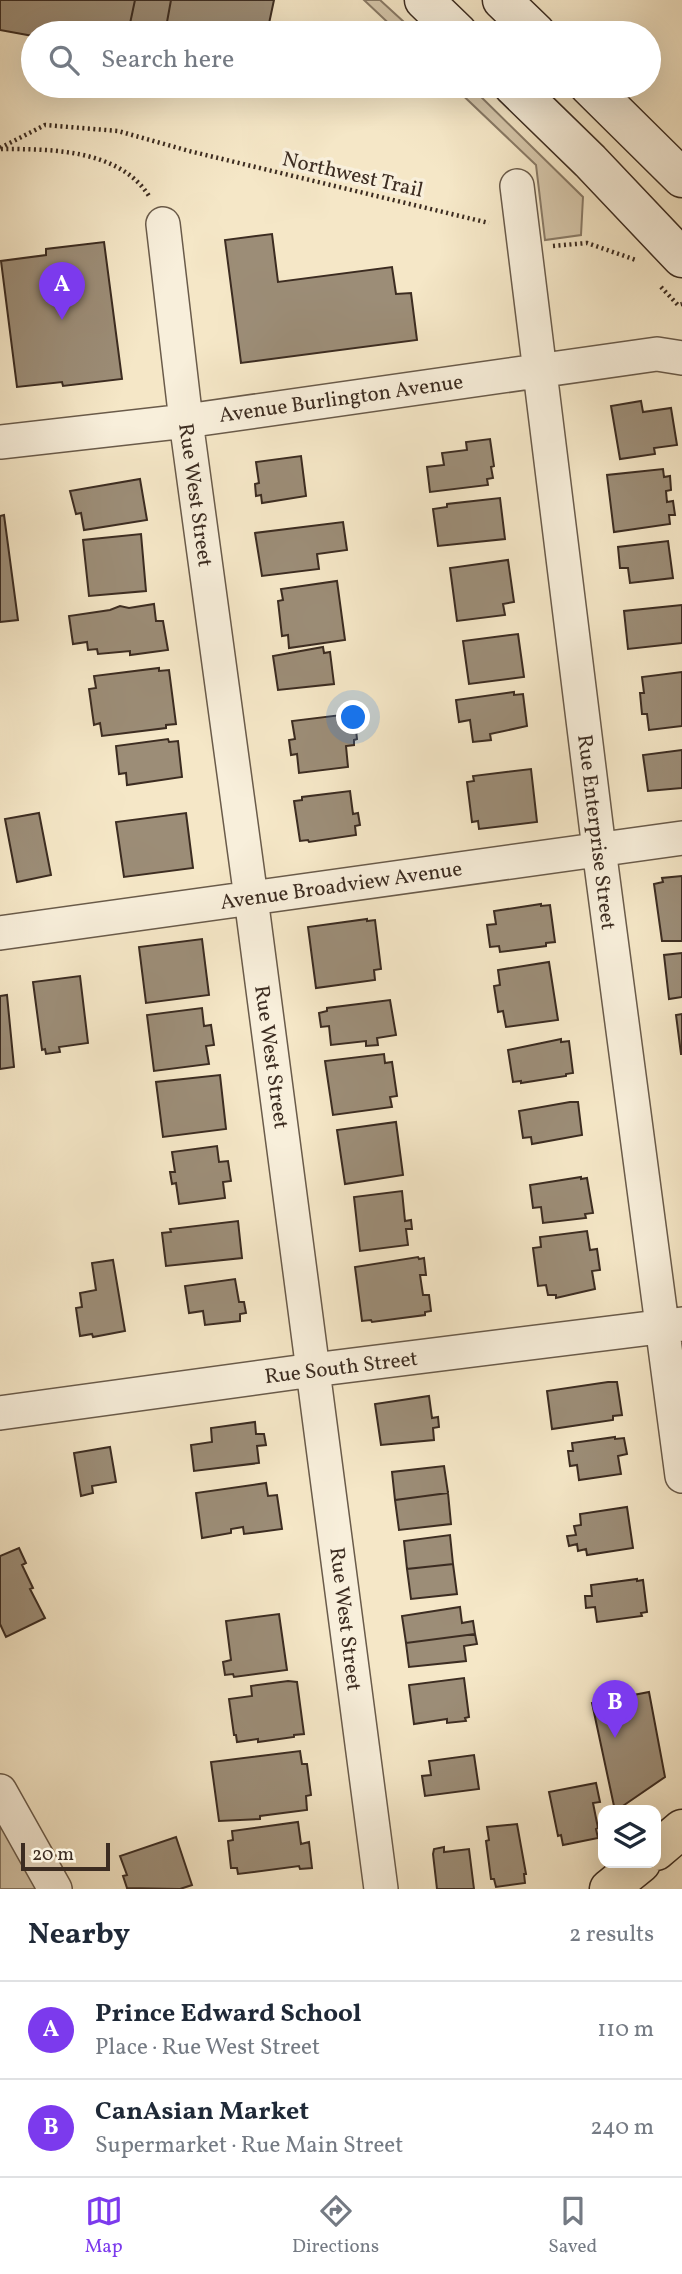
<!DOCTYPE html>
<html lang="en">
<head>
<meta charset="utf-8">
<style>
	:root { --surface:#fff; --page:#f2f2f3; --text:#1f2937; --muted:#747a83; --line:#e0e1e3; --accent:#7c3aed }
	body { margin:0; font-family:Vollkorn,serif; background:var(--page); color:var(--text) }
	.controls { position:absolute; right:21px; bottom:21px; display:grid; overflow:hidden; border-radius:14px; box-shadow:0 7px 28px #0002 }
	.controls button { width:63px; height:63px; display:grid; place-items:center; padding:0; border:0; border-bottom:2px solid var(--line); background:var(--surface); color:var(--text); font:35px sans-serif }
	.scale { position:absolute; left:21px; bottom:18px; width:89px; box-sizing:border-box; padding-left:7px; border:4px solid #3c2c21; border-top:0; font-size:19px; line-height:24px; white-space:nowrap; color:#3c2c21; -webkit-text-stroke:5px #f8efdb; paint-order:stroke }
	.you { position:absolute; left:354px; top:718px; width:24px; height:24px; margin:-18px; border:5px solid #fff; border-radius:50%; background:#1a73e8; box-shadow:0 0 0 10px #1a73e833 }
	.badge { display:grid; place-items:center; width:46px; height:46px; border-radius:50%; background:var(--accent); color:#fff; font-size:23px; font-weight:700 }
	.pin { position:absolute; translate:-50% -58px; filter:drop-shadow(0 2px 4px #0008) }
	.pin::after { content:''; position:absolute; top:37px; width:24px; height:21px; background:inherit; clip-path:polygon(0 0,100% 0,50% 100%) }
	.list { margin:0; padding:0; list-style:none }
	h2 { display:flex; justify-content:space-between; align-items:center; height:91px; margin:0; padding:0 28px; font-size:30px }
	h2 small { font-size:23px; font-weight:400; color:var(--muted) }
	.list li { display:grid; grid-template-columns:46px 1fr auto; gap:21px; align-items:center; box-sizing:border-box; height:98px; padding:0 28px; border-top:2px solid var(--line) }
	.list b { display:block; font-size:26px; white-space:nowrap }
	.list p { margin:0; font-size:23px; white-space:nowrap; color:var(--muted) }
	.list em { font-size:23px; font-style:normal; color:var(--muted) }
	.icon { flex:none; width:38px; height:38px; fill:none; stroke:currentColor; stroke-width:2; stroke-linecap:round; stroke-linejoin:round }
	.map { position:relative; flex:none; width:682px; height:1889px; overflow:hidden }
	.search { position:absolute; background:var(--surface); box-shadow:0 7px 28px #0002; left:21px; right:21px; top:21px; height:77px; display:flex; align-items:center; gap:18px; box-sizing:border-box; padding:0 24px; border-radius:38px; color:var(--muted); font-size:26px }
	.sheet { height:287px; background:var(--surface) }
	nav { display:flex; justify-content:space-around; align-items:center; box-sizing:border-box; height:98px; border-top:2px solid var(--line); background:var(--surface); font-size:19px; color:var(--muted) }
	nav a { display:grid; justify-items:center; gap:4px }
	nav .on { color:var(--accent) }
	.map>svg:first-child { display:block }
</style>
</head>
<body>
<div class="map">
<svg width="682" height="1889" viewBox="0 0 682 1889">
	<rect width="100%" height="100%" fill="#f5e7c7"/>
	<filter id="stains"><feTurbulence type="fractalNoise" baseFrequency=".00286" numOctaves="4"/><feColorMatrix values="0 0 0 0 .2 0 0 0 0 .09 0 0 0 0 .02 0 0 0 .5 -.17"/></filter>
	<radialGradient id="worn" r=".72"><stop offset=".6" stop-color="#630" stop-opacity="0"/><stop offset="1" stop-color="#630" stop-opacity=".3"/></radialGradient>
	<path fill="#d6c7ab" stroke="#897a66" stroke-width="2" d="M364,0H380L416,33H399Z
		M453,86H470L583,197L581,235L545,240L536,165Z
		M0,1815L55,1889H0Z"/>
	<path fill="#9c8d77" stroke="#3c2c21" stroke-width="2" d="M0,0H135L128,33H33V36L0,30Z
		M135,0H171L165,33H128Z
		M171,0H274L267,33H165Z
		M272,234L278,282L392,267L396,294L411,293L417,340L241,363L225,240Z
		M104,242L122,379L63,386L62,382L17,387L1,261L46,255V249Z
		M641,401L643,412L671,408L677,445L654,448L655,454L620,459L611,406Z
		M490,439L494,466L491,467L493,478L487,479L488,485L430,492L427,467L444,465L442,453L467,450L466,442Z
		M301,456L306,496L262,503L261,495L256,496L255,484L259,483L256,462Z
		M663,469L664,477L670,476L671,490L666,491L667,502L673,501L675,515H669L670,524L614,532L607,475Z
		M140,479L147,520L84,530L81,513L76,514L70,491Z
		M500,498L505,539L438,546L433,509L447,507V504Z
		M4,515L18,620L0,622V516Z
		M343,522L347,550L317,554L319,569L262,576L255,533Z
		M141,534L146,591L89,596L83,540Z
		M668,541L673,578L630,583L628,568H620L618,547Z
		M508,560L514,602L503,604L505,615L457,621L450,568Z
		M337,581L345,640L289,648L288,635L282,636L278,601L283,600L281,589Z
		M154,604L156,621H163L168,650L130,655V651L98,654L97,649L88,650L87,642L73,644L69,616L110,610L120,606L129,608Z
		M682,605V643L628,649L624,611Z
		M518,634L524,677L469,684L463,641Z
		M323,647L324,653L330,652L334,684L278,690L273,656Z
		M159,668V671L169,670L176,724L166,725V728L102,736L100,723L94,725L89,689L96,688L94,676Z
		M682,672V726L649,730L647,714H642L640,693H644L642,677Z
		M514,692V695L523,694L527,726L490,734L491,740L473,742L470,720L459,722L456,700Z
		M341,715L343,727L352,726L353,731L356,730L357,739L354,740V745L346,746L348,767L299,773L297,754L291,755L289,740L295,739L292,721Z
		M168,739L169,742L178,741L182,777L127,785L126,773L119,774L116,746Z
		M682,750V788L648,791L643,755Z
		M531,769L537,822L479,829L478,821L472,822L467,782L474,781L473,776Z
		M350,791L353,814L358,813L360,825L355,826L356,835L309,842L308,840L300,841L294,801L302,800V797Z
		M39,813L51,875L17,882L5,819Z
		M186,813L193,868L124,877L116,822Z
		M682,876V941H662L654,884L663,882L662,878Z
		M541,904V906L550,905L555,942L546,943V946L500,952L499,946L490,947L487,925L496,924L494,911Z
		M367,919V921L375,920L381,969L374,970L375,980L316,988L308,927Z
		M202,939L209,995L146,1003L139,947Z
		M682,953V997L669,999L664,955Z
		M549,962L558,1020L506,1027L503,1011L498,1012L494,986L500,985L498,970Z
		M80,976L88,1043L59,1047L60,1052L46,1054L45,1049L42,1050L33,982Z
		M7,995L14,1067L0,1069V996Z
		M390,1000L396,1035L377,1038L378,1045L366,1046V1041L331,1045L329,1026L321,1027L319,1013L327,1011V1008Z
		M202,1008L204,1026L211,1025L214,1045L206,1046L209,1064L154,1071L147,1015Z
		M682,1014V1054H681L676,1015Z
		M561,1039V1042L569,1041L573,1073L566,1074V1076L521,1083V1081L513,1082L508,1050Z
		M384,1054L385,1063L392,1062L397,1096L390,1097L392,1107L333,1115L325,1061Z
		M220,1075L226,1129L163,1137L156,1082Z
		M570,1102H578L582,1135L532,1144L531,1137L523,1138L519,1111Z
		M396,1122L403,1175L345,1184L337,1130Z
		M217,1146L219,1162L228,1161L231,1181L223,1182L225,1198L179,1204L176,1183L172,1184L170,1172H175L172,1152Z
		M581,1177V1179L587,1178L593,1213L585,1214L586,1218L543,1223L541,1207L533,1208L530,1185Z
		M402,1191L405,1221L411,1220L412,1229H406L408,1245L360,1251L354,1197Z
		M238,1221L242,1258L166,1266L162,1233L171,1232L170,1229Z
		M587,1231L590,1250L597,1249L600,1270L592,1271L595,1289L556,1298V1295H548L546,1285L538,1286L533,1248L541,1247L540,1237Z
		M418,1257L419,1259L424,1258L426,1275H420L423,1295H429L431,1311L425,1312V1315L372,1322L371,1320L362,1321L355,1267Z
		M113,1260L125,1331L93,1337L92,1334L80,1336L76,1308L82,1307L80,1293L96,1290L92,1263Z
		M235,1279L239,1302H244L246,1313L240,1314V1321L205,1325L203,1311L189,1313L185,1286Z
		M608,1382H617L622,1415L613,1416V1420L552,1429L547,1391Z
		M429,1396L432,1418L438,1417L439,1427L433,1428L434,1440L381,1445L375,1404Z
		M255,1422L256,1434H264L266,1445L257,1446L259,1463L194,1471L191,1445L212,1442L211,1428Z
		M615,1437V1439L624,1438L627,1454L618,1456L621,1474L579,1480L577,1465L570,1466L568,1451H573L572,1443Z
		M110,1447L116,1482L92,1486L93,1493L81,1496L74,1453Z
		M444,1466L448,1493L395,1500L392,1472Z
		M266,1483L268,1496L277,1495L282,1529L244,1534L243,1527L231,1529V1533L202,1538L196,1493Z
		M448,1493L451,1524L399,1530L395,1500Z
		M627,1507L633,1548L587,1555L586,1549L578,1551L577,1544L569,1546L567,1536L576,1535L574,1526L581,1525L580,1514Z
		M450,1535L453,1564L407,1569L404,1541Z
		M19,1548L26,1563L22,1565L33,1588L30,1589L45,1618L6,1637L0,1624V1556Z
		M453,1564L457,1594L411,1599L407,1569Z
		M637,1579V1581L643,1580L647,1612L641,1613L642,1616L597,1622L595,1607L586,1608L585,1596H592L591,1585Z
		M460,1607L462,1623L473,1621L475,1634L406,1643L402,1616Z
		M279,1614L287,1670L234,1677L233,1674L225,1675L223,1662L231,1660L226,1621Z
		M475,1634L477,1644L464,1646L466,1661L409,1667L406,1643Z
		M464,1678L469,1717L465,1718L466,1721L447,1723V1719L414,1724L409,1685Z
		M288,1681L297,1682L304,1734L294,1735V1737L258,1742V1739L237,1742L236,1735H234L229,1699L252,1696L251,1686Z
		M649,1692L665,1777L617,1810L614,1806L592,1703Z
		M300,1751L302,1764H307L311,1795L306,1796L307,1810L260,1816V1819L219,1821L211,1762Z
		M474,1755L479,1789L425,1796L422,1776L431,1775L429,1761Z
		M596,1783L600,1802L593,1803L598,1828L596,1829L598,1838L563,1845L561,1835L558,1836L549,1792Z
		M298,1822L301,1844L309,1842L312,1868L300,1869L299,1866L238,1874L237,1868H231L228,1841L233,1840L232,1831Z
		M517,1824L526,1874H524L525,1883L496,1887L494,1879H491L486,1841L489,1840L487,1827Z
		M176,1837L192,1885L180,1889L127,1888L123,1876L127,1875L120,1856Z
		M444,1847V1852L469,1849L474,1889H437L433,1854L434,1849Z"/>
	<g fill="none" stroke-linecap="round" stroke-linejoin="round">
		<g stroke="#6a5b4a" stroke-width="36">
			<path id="street" d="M517,186L599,849L682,1476
				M163,224L186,421L251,898L381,1889
				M0,442L186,421L657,354L682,358
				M0,933L682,838
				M0,1413L313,1370L682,1324
				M0,1791L55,1889"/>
		</g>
		<g stroke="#3c2c21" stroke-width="41">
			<path id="secondary" d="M424,0L458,33
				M502,0L536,33
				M513,86L590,161L682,258
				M589,86L682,178"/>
		</g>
		<g stroke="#3c2c21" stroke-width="41">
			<path id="primary" d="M656,1851L682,1829
				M609,1889L641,1863"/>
		</g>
		<path stroke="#3c2c21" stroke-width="4.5" stroke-dasharray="2 3.5" stroke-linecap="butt" d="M0,148L45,125L118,131L189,151L489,223
			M1,149C51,149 119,149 149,196
			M553,246L587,243L636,260
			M661,287L678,305L682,304"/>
		<use href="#street" stroke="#f8efdb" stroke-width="33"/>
		<use href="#secondary" stroke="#f8efdb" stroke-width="38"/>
		<use href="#primary" stroke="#f5e7c7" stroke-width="38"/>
	</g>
	<g text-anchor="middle" stroke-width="7" stroke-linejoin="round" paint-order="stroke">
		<g font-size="21" fill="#3c2c21" stroke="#f8efdb">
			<text transform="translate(353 174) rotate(13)" y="7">Northwest Trail</text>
			<text transform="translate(341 398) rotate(-8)" y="7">Avenue Burlington Avenue</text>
			<text transform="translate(196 495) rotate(82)" y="7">Rue West Street</text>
			<text transform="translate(597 832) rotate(83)" y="7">Rue Enterprise Street</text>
			<text transform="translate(341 885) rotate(-8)" y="7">Avenue Broadview Avenue</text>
			<text transform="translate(272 1057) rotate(82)" y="7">Rue West Street</text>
			<text transform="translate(341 1367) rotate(-7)" y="7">Rue South Street</text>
			<text transform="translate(346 1619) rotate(83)" y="7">Rue West Street</text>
		</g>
	</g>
	<rect width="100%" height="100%" filter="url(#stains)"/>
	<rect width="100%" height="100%" fill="url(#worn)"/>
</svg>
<div class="controls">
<button><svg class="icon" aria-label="layers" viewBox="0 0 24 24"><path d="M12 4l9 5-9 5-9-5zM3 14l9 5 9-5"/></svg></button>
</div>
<div class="scale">20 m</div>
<div class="you"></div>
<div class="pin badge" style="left:62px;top:320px">A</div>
<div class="pin badge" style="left:615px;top:1738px">B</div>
<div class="search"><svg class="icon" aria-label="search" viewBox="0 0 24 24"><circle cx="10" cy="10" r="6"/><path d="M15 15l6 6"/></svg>Search here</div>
</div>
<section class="sheet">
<h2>Nearby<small>2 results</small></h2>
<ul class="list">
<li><span class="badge">A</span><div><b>Prince Edward School</b><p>Place · Rue West Street</p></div><em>110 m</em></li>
<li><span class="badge">B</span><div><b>CanAsian Market</b><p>Supermarket · Rue Main Street</p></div><em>240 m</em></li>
</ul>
</section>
<nav>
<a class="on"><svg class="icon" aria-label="map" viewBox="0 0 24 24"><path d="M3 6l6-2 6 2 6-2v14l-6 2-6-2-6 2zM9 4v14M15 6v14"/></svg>Map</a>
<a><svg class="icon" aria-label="directions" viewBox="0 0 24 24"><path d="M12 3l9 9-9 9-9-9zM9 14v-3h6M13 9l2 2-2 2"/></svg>Directions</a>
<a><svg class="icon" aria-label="saved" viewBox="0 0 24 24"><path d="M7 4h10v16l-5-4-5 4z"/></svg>Saved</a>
</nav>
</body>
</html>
